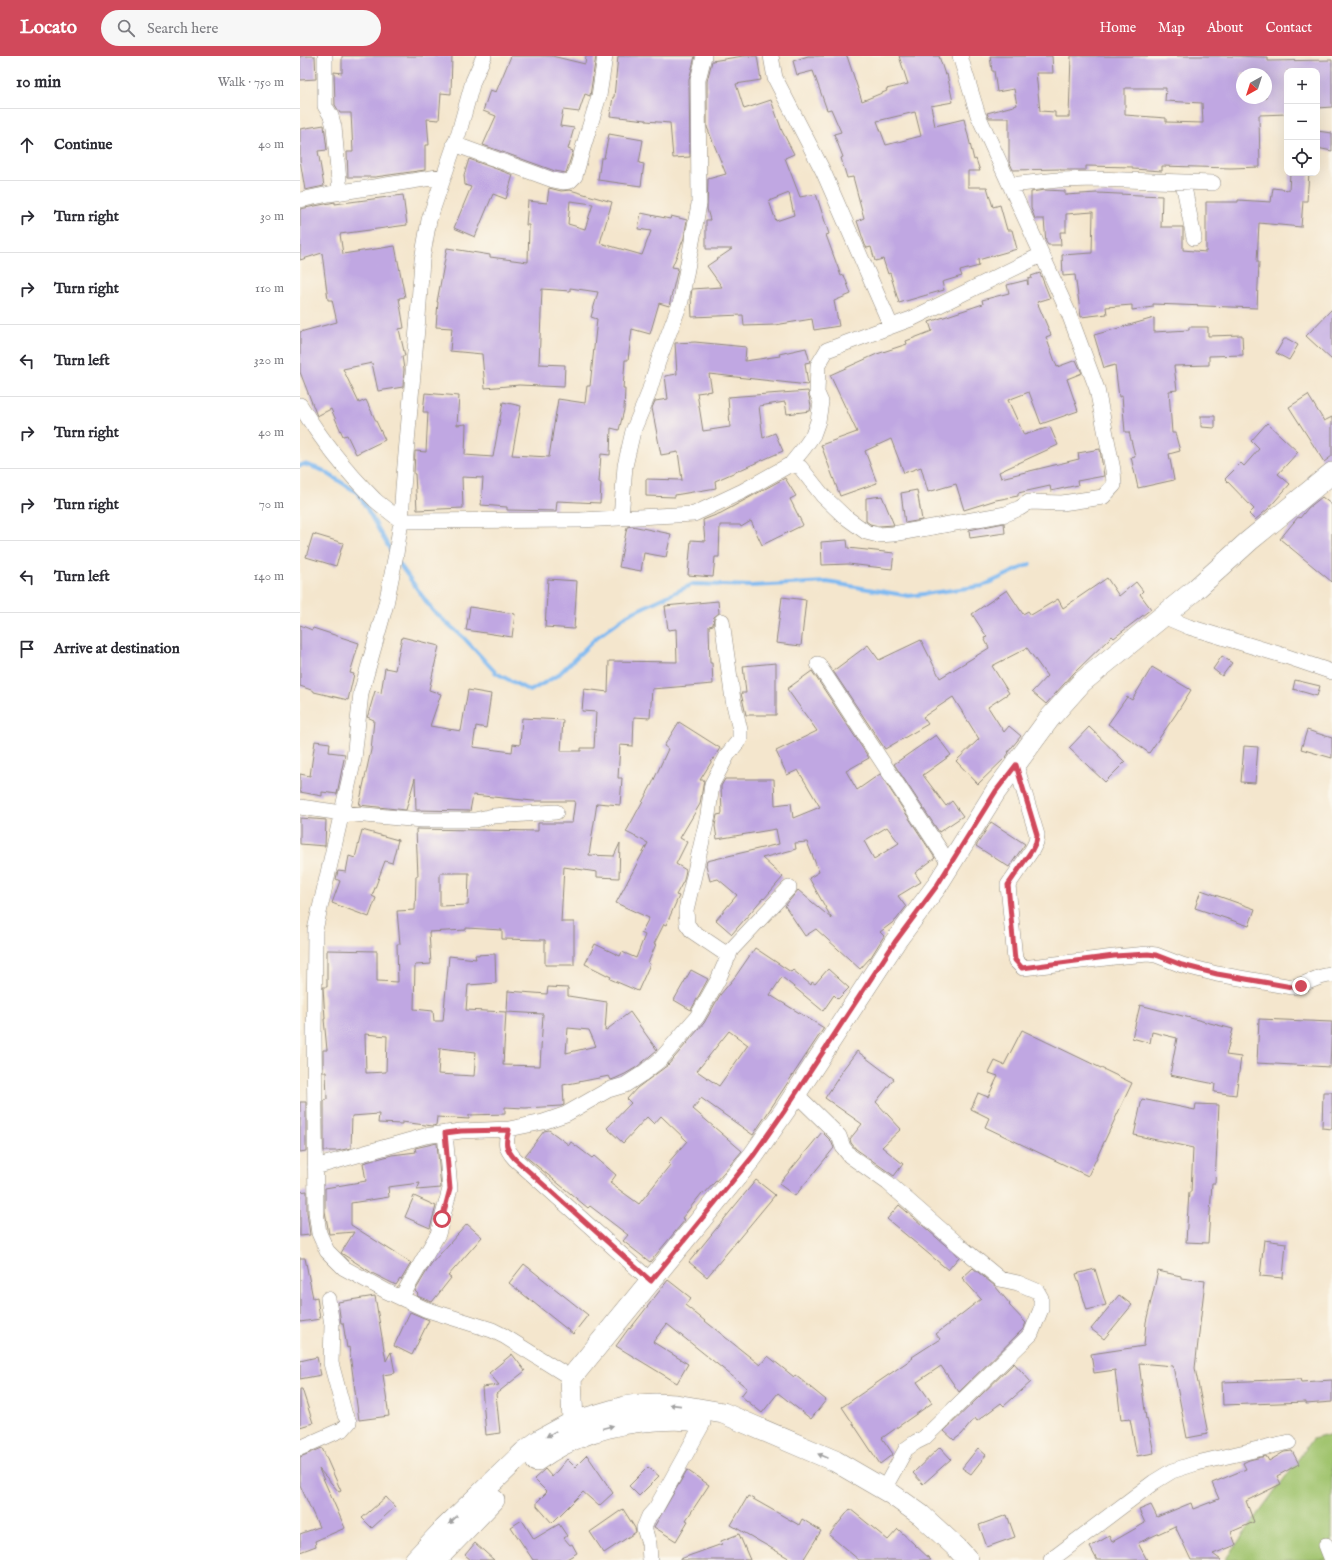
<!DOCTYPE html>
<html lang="en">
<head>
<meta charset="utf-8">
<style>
	:root { --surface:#fff; --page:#f7f7f7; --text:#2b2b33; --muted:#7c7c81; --line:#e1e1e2; --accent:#d1495b }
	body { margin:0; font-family:"IM FELL English",serif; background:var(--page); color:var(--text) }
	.controls { position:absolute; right:12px; top:12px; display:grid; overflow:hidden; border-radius:8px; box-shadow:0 4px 16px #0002 }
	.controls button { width:36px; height:36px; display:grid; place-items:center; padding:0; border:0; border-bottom:1px solid var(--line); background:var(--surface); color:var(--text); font:20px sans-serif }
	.compass { position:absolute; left:936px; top:12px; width:36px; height:36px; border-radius:50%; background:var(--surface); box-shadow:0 4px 16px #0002; rotate:219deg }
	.stop { position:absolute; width:12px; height:12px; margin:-9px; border:3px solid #d1495b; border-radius:50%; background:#fff }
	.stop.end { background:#d1495b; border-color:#fff; box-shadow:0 1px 4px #0008 }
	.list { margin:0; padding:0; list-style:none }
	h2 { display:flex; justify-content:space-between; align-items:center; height:52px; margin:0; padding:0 16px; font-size:17px }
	h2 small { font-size:13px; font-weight:400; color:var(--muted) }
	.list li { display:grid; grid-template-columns:26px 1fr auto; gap:12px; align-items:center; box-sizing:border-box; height:72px; padding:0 16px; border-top:1px solid var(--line) }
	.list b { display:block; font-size:15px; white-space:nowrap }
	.list em { font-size:13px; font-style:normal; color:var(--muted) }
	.icon { flex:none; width:22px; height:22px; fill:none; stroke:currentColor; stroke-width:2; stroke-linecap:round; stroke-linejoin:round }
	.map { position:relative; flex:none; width:1032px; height:1504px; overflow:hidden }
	header { display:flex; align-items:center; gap:24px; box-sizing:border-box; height:56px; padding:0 20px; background:var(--accent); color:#fff }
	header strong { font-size:19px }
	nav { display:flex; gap:22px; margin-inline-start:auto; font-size:14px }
	.search { width:280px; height:36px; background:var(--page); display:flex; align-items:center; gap:10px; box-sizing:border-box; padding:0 14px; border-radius:22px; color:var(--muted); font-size:15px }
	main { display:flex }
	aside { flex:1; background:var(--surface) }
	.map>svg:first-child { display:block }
</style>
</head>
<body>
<header>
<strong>Locato</strong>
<div class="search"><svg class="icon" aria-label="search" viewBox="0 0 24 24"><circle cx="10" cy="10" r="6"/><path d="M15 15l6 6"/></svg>Search here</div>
<nav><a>Home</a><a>Map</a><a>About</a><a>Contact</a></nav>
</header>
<main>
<aside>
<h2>10 min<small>Walk · 750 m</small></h2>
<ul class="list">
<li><svg class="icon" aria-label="ahead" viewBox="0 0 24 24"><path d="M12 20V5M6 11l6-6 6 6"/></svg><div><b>Continue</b></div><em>40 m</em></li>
<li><svg class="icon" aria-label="right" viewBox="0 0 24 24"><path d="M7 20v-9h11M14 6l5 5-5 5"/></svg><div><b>Turn right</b></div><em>30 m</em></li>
<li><svg class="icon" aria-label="right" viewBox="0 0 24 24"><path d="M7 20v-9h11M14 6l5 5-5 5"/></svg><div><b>Turn right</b></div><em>110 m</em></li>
<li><svg class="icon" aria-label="left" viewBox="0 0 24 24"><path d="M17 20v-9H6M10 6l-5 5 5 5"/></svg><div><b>Turn left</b></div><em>320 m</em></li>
<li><svg class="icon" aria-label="right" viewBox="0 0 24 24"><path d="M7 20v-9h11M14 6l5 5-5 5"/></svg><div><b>Turn right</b></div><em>40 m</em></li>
<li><svg class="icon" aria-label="right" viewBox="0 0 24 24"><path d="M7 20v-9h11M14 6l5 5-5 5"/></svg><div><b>Turn right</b></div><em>70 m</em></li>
<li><svg class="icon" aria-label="left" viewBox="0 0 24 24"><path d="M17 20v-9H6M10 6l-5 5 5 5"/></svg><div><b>Turn left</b></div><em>140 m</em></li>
<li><svg class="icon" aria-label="arrive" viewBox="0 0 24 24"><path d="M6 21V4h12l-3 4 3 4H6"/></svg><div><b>Arrive at destination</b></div></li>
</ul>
</aside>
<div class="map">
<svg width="1032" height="1504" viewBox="0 0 1032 1504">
	<rect width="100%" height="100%" fill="#fbf7ec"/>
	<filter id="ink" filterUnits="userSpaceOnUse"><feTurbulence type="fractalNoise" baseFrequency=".025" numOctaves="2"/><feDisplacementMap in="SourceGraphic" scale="8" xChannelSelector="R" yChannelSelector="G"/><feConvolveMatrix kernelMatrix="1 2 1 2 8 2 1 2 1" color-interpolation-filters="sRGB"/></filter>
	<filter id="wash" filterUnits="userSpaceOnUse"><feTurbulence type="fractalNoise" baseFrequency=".012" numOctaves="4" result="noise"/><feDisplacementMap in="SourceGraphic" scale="16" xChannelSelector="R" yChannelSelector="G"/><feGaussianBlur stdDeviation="0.9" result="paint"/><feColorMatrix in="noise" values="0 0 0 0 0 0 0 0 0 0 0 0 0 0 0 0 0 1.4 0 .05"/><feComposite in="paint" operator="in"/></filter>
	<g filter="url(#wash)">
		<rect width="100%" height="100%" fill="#f4e6cd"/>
		<path fill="#9ec26b" stroke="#64764b" d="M1032,1378V1504H925L1013,1383Z"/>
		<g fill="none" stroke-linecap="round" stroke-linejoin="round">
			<path stroke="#80baf1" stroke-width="4" d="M0,410L4,408L22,414L58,437L92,497
				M98,506L133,555L164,582L196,617L230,635L258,619L296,582L327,559L393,528L451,530L527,526L609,540L682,530L730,508"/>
		</g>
		<g id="blocks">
			<path fill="#c0a7e2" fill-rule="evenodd" d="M0,0H15L16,23L0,24Z
				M42,0H152L151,38L141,37L139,64L127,63L129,89H125V114L75,121H48L47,96H53L51,57H40L35,49L34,16L42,17Z
				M211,0H252L285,8L286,0H296L290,40L285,38L279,56L263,54L260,70L274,72L268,93L273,95L266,117L255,115L183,89L196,60L183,55L190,34L196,36Z
				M318,0H395L389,24L390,101L373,102L370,67L346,65V64L310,60L313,41H314Z
				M443,0H457L461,24L436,28L444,53L471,44L482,75L494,98L485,102L500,141L516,138L529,178L526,179L541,220L544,219L551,238L534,245L539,270L514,274L512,263L475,269L444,270L443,259L392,261L391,240L392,233L422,231L407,210L432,193H406V164H410L407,153L408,123L426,118L407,71V25L412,5ZM489,137L494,159L476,165L469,145Z
				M508,0H547L562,45L587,35L586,33L608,28L599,0H639L645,19L647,18L653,46L631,50L635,70L664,63L674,104L676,103L680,115H668V131H687L693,151L700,149L707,174H712L717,193L678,204L679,210L660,215L662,220L642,226L644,234L599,247L590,217L588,218L583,203L575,205L571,191L567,192L565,189L557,165L564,162L553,121L547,122L541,102L543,101L534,78L541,76L531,53L527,54L513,15L497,19L493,5ZM615,56L621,80L586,89L577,65Z
				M690,0H752L753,17H736L740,55L755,56V61H769L771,0H929L968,1V5L1032,4V51L1017,52V15H987V58L959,59L960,111L931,112L862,110V115L833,113V111L786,110V114H760V113L713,114L709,105V62H689L687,57L717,49L714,33L697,36L694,15H692ZM942,18H966V42H942ZM825,32H866L865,45L902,47L903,67L866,66V62L825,59Z
				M24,69L27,94L18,95L24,130L5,134L0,104V73Z
				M1017,75L1032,77V95L1017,92Z
				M309,78L343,84L339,107L344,108L341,130L298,124L301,102H304Z
				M169,103L213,119L206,143L193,138L175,181L154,172L171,131L165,129L164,119Z
				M990,117H1009L1007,145H1003L1001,171L959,167L957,206H959L957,252L853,248V251L832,254V249L806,251L807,258L781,261L775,219L763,220L762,199L792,197L793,156L766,158V176H760L761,189H748L746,186L744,163H735L731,152V136L745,134L765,135V139L797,137L862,140L861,171H883V194L906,196V146H938V144L971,146L973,132L989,134Z
				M249,132L261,135L270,134L312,146L300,187L342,199L351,175L338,173L341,157L370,163L371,160L387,164L384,182L372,211L378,212L369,250L359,247L350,278L332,273L328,304H325L323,333H325L324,354L319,374L311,372L310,399L301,398L299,426L301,427L300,447L257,445L256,455L207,454V451L181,449L183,422L162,421L163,452L117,454L115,418H114L115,395L126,396L128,356H123L125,337L159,340L157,369L166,368L165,399L193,401L203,346L221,350L212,399L249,401L258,343L285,347L287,330H290L297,263L291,261L298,236L270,232V235L242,233L239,308L265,309L264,331L219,329L185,332L182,298L150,295L152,272L136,271L138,246H137L147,192L190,199V201L228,206L229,169H226L228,145L247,147ZM270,145L293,148L285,173L268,168Z
				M103,139L107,169L40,178L43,198L95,190L105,241L99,242L104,272L99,273L105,300H102L104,313L103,331L78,335L72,307L43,313L59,347L66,344L85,384L56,398L47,379L43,380L31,353L17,360L0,316V276L37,266L32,244H28L22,197L0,204V153L35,146V148Z
				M740,217L750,242L737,246L751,279L746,281L757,311L776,304L782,317L767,323L778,355L741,368L729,336L708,344L724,379L750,371L758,389L699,416L701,422L779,403L778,397L800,393L804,420L777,425L778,429L751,435L750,430L718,437V440L696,444L664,454L656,428L628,436L621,411L604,417L591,383L565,395L577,427L540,440L521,389L557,376L530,319L577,298L607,288L606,285L632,275L629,266L683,248L682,244L709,237L707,229L727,224L728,229V223L732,222L731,220Z
				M1032,253V304L1006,280Z
				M854,262V276L889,274V271H908V280L942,279L943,299L909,300V309L874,310L877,334L869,335L872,377H875L880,395L869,398L874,424L838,432L831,401L835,400L829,376H825L822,340L819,341L815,309L804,312L794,279Z
				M984,283H988L998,289L989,304L976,297Z
				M395,286L446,291L445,305L480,300L479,298L506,292L510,306L505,307L508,329L409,318L412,335L397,337L403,375L430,371L428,341L508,335L511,350L510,355L487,358L485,346L459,350L463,382L475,377L483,395L415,425L416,432L375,439V441L346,440V423L382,424L378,396L361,399L352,352L355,345L368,343L365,320L377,318L375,287Z
				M1008,339L1024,365L1032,361V400L1024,406L989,351Z
				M901,360H915V372L901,371Z
				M967,367L998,396L978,418L990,428L968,453L955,464L949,458L954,453L925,423L941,407L944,410L959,393L951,385Z
				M485,422L496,440L490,443L503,469L462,489L451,465L441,471L440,469H420L419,501H415L413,521L388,519L391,484L405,485L403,464L421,457Z
				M617,434L622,464L605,467L601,437Z
				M582,440L594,469L579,470L570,468L566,465V442Z
				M1022,441L1032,449V526L980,483L998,461L1000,462L1008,452Z
				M704,467L705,477L670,482L669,474Z
				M332,470L371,478L366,501L344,497L341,515L319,511L327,471Z
				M13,478L43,487L36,510L6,501Z
				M547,484L548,492L594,497L592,513L548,508L522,509L521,486Z
				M807,522L819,540L836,526L843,535L840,538L851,553L814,582L812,580L773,618L746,648L732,636L747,620L727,592L692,610L709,637L688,651L704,676L709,670L721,680L708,696L709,697L706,701L678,728L656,705L679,683L653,641L623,661L628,668L585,693L533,615L568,589L579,604L621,584L640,622L689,592L684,582L687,581L672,558L707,534L723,558L728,555L731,559L758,543L763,552Z
				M248,523L277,525L274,573L245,571Z
				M482,541L506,544L501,590L476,587Z
				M418,545L419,557L414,561L413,569L409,570L410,607H412L413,628L352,633L350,662L334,661L333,690L320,689L318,722H322L320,749L297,747L289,799L314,800L320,787L319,822L297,821V816L264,811L261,866H274V909H245V884L202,883V874L166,872V874L129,876L131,908L115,909L114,953L133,955L134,965H143L149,900L176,903L175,899L195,898L196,927L168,929L166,954L206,956L203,1009L240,1010L243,958L207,956L208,935L247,938L248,931L268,932V940L307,946L305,975L330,956L357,994L337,1011L325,1018L314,1023L311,1024L309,1020L263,1029L264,1049L261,1050L225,1052L205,1051V1058L169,1059V1063L137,1061L136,1069L133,1070L102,1066V1068L78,1067L79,1058L52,1060L51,1092L37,1095H24V1044L27,1043L26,1016H23V994H27L24,963H25L23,931H27V894L77,895V925L98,926L97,888H100L97,855L115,854L116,820H118L116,773L238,775V767H272L275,745H233L173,739L170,755L116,754L115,722L106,754L59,749L71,694L74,664L67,661L68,659L75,635L81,637L85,612L95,614L102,581L139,590L129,634L141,638L130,670L161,675L168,634L191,638L186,672L176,670L173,691L212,696L213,688L220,689L222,662L263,664L261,695H281V692H294L296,656L282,655L284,633L308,636L309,605L377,606L376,573L368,574L365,550ZM140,817H169L168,849L140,850ZM268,972L289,974L296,990L266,997ZM65,978L87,980L86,1016L66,1017ZM140,992L176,996L174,1020L138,1018Z
				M170,551L215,558L212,581L166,574Z
				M0,569L12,574L13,572L59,587L50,617L54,618L48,644L14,636V635L0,630Z
				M922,600L932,607L922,620L913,613Z
				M476,607V659H446L441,637H446L443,610Z
				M852,611L891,634L876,658L849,697L808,668L827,641L832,644Z
				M512,615L569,702L546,715L557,734L580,718L635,802L615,817L621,826L598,840L606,851L596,864L580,876L584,880L571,901L560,913L516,873L505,880L485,850L498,834L532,863L509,822L519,816L507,786L495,787L496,793L462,802L483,821L464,843L463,842L432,878L416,864L437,839L418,823L410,825L406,809L407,805L479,788L476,773L417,783L415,770L417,759L422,758L421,730L425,723H474L475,749L491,747L493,762L520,751L498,714L487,719L476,695L517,675L487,633ZM587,771L599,787L574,803L564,785Z
				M995,624L1020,630L1017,640L993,633Z
				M379,666L420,692L400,724H404L400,748L380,782L387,786L376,808L386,814L384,824L376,839L379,840L366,869L364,868L354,888H356L348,907L350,908L338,935L310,923L311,921L285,908L295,888L320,900L322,896L336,902L345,879L341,877L349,862L316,847L348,787L326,776L352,728L368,693L364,690Z
				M789,671L825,706L805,726L769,692Z
				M1007,674L1032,682V702L1001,693Z
				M636,679L651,699L623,719L646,750L652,745L663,760L639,776L594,708Z
				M15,685L30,687L29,696L45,698L37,738L22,736V740L0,736V718L10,720Z
				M944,690L958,691L955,727L941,726Z
				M0,762L26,764L25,790L0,788Z
				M691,766L725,788L709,811L676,790Z
				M62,774L98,784L92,807L85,805L72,840L76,842L69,861L32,847L40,825L36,823L38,815L46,816L49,800L55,802Z
				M901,834L955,853L949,870L895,852Z
				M455,892L491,916L493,914L511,929L512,926L515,928L528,913L549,932L538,943L534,939L523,955L482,921L470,939L524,972L453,1079L401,1042L393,1053L442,1095L425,1115L404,1138L402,1137L382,1162L385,1164L350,1206L323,1185L328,1179L290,1150L288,1152L225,1100L244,1075L249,1074L269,1089L271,1086L292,1102L294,1100L316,1119L310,1127L339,1148L370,1109L368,1107L387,1085L361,1060L354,1068L347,1061L323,1087L307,1072L331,1047L327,1043L337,1032L368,1009L404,967L420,939L435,921ZM429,975L448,989L419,1030L397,1015Z
				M391,914L408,923L391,954L374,944Z
				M840,949L933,973L926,999L941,1001L936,1039L914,1036L915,1028L870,1019L877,982L852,976L850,987L832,982Z
				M959,963L1032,966L1030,1011L957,1007Z
				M722,974L832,1027L788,1120L685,1071L689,1062L671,1053L678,1037L688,1041L698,1020L689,1017L695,1005L704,1009Z
				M557,995L594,1023L576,1046L601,1073L582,1091L603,1108L594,1120L556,1093L551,1087L550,1083L562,1068L525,1042L542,1016H541Z
				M1023,1036H1032V1073L1022,1072Z
				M842,1043L895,1054L896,1048L919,1049L915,1127H912L908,1187L886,1186L889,1136H891L893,1092L834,1079Z
				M0,1046H6V1095L0,1096Z
				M522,1076L531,1085L534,1092L495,1140L479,1128Z
				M137,1087L141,1132L117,1134L120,1127L88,1131L89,1141L51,1147V1169L111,1207L101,1224L100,1223L96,1229L72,1217L41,1197L54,1176L29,1178L25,1155V1132L66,1125L63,1107L92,1099L116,1096L115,1092Z
				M456,1124L475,1139L407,1221L389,1206Z
				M7,1135V1156L10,1179L0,1180V1136Z
				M114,1140L136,1150L130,1172L105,1161Z
				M599,1149L659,1201L648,1214L587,1163Z
				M167,1168L182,1181L148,1220L151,1222L132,1246L117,1240L118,1238L115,1235L131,1208Z
				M964,1184L986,1187L983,1222L960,1220Z
				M0,1202H5L13,1242L17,1241L20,1263L0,1266Z
				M224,1208L288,1259L273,1278L209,1227Z
				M673,1212L695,1230L710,1248L709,1249L726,1267L723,1273L659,1336L641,1310L617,1326L632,1347L582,1382L593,1398L580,1408L542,1351L613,1302L612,1301L640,1283L636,1278L681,1243L662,1222Z
				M795,1213L806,1249L787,1254L776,1218Z
				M858,1215L881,1220V1222L905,1225L895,1312L908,1378L887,1382L873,1310L839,1307L846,1363L847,1362L854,1397L837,1400L830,1363L821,1364L815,1314L794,1317L791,1298L844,1290L846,1266Z
				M368,1224L391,1242L385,1249L460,1309L468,1300L494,1321L495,1319L526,1344L511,1363L478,1337L462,1357L441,1340L447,1332L367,1268L353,1286L388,1308L377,1327L316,1290L329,1272L330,1273Z
				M819,1239L832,1249L804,1283L791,1273Z
				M75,1240L86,1305L91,1296L95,1317L83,1319L89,1360L59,1364L49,1291L47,1292L43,1267H41L38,1246Z
				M110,1256L129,1264L112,1299L94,1290Z
				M212,1298L225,1315L196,1338L200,1377L186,1379L182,1331L199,1329L189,1317Z
				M17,1301L21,1319L0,1323V1305Z
				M714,1307L731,1326L704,1350L701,1347L677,1365L675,1362L662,1378L654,1384L644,1375Z
				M1000,1323L1001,1326L1032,1324V1346L1006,1348V1346L923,1349L922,1326Z
				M0,1333H2L13,1367L0,1371Z
				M640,1391L651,1403L623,1428L613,1417Z
				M22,1392L41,1435L39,1436L19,1413L45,1472L15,1485L16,1490L0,1496V1478L19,1471L0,1429V1401Z
				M678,1392L686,1399L671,1418L662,1412Z
				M992,1395L999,1408L977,1420L981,1428L946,1445L954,1466L931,1476L936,1489L913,1498L921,1504H891L875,1470L838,1487L847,1504H797L790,1491L809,1480L812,1486L845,1467L839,1454L851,1449L857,1461L891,1447L893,1453L919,1443L912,1427L946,1413L943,1407L949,1404L966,1400L969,1405L984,1396Z
				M287,1399L313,1437L299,1450L283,1436L252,1467L237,1450V1446L247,1436L234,1423L245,1413L252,1421L267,1403L275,1411Z
				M348,1411L359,1420L339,1440L329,1430Z
				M387,1414L409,1429L386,1464L388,1465L376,1485L354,1471Z
				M448,1440L499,1469L502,1463L521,1475L503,1504H492L431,1469Z
				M86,1441L95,1451L72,1472L62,1462Z
				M323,1453L335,1472L336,1476L304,1497L290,1476Z
				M550,1453L588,1484L598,1473L631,1504H559L529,1479Z
				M707,1459L715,1481L687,1491L679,1469Z
				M222,1464L234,1483L259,1468L267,1480L264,1482L270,1489L272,1488L277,1497L265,1504H233L211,1471Z
				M439,1478L450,1504H380V1503L422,1488L421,1485Z
				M175,1487L194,1504H171L165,1499Z"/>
		</g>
	</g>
	<g filter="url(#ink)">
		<use href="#blocks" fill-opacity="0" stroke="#90887c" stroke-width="1"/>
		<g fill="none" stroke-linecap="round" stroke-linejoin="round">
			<g stroke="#90887c" stroke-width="16">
				<path id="street" d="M25,0V50L31,60L34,71L40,136
					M184,0L173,25L159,76L129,164L122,204L118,261L103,432L101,465L96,498L86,548L61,637L54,703L15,874L14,981L16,1156L19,1177L27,1195L44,1212L86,1235L125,1253L192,1274L204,1280L271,1322
					M471,0L475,22L523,115L591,270
					M154,88L253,124L263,126L270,125L275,120L283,92L299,40L305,0
					M883,126L894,182
					M710,129L758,124L796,123L913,127
					M0,144L29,138L144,120
					M0,349C20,382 47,416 75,444C83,451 93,458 101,465L281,464L394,458L443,435L491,408L504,392L513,379L518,365L521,346L517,337L518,309L527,294L611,263L741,199
					M491,408L500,411L523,440L544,460L566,476L578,479L593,478L706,458L720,452L729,446L762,447L803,441L814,429L813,414L797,333L769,258L678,59L660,0
					M321,462L325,410L333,375L348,339L358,306L381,245L399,148L398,24L404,0
					M863,560L889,571L985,600L1032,616
					M422,565L433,644L440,674V683L428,698L412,728L408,759L386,854L387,868L392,875L429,900
					M518,608L650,809
					M716,709L737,779L736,786L732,794L708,829L715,904L723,912L814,901L848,898L856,899L882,909L917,918L992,931C1007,929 1017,919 1032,919
					M0,751L42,757L122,764H175L193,760L256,756
					M496,1038L539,1080L543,1091L550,1100L588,1127L660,1190L700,1223L718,1227L737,1235L741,1242V1253L731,1278L624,1382L616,1386L606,1393L584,1433
					M209,1073C205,1087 205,1092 215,1103L351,1225
					M15,1111L125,1080L161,1075L209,1073L243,1066L266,1058L308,1034L325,1029L342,1018L361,1003L397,961L418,924L431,894L489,832
					M101,1242L138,1178L150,1133L145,1077
					M0,1392L43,1373L49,1366L45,1359L31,1307L32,1269L28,1243
					M1026,1489L1032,1504
					M350,1504L349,1488L344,1472L349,1460L356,1452L403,1367
					M751,1504L854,1426L872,1415L897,1407L989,1386"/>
			</g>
			<g stroke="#90887c" stroke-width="22">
				<path id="secondary" d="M273,1366L271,1322L453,1100L485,1054L595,886L636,831L696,735L749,663L782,626L895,534L949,485L1032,417
					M236,1405C271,1380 313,1366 357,1364C369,1363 382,1362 394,1365
					M115,1504L144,1473L224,1396L240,1384L273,1366L324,1351L337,1349L356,1348L376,1349L423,1357L535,1405L590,1437L621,1459L657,1492L668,1504
					M136,1504L194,1444"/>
			</g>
			<use href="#street" stroke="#fff" stroke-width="15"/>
			<use href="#secondary" stroke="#fff" stroke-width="21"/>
		</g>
		<defs><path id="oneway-solid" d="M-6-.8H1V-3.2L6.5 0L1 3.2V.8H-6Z"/></defs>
		<g fill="#a0a0a0">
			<use href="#oneway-solid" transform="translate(375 1349) rotate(-174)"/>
			<use href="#oneway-solid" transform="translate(308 1371) rotate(-15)"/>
			<use href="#oneway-solid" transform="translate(251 1378) rotate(150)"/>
			<use href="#oneway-solid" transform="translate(523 1400) rotate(-157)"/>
			<use href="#oneway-solid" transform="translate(153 1464) rotate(136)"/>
		</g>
	</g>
	<g fill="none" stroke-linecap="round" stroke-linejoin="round" filter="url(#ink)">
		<path stroke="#d1495b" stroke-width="5" d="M142,1163L150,1133L145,1077L161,1075L209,1074C205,1087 205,1092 215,1103L351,1225L453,1100L485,1054L595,886L636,831L696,735L716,709L737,779L736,786L732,794L708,829L715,904L722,912L814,900L848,898L856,899L882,909L917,918L992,931L1001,930"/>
	</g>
</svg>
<div class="controls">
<button>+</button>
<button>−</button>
<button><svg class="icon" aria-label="locate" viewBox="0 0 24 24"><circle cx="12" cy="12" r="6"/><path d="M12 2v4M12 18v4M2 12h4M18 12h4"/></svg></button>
</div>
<svg class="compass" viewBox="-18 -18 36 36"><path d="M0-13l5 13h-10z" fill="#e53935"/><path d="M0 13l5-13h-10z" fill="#7c7c81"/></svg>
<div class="stop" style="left:142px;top:1163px"></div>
<div class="stop end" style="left:1001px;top:930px"></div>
</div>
</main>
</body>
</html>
